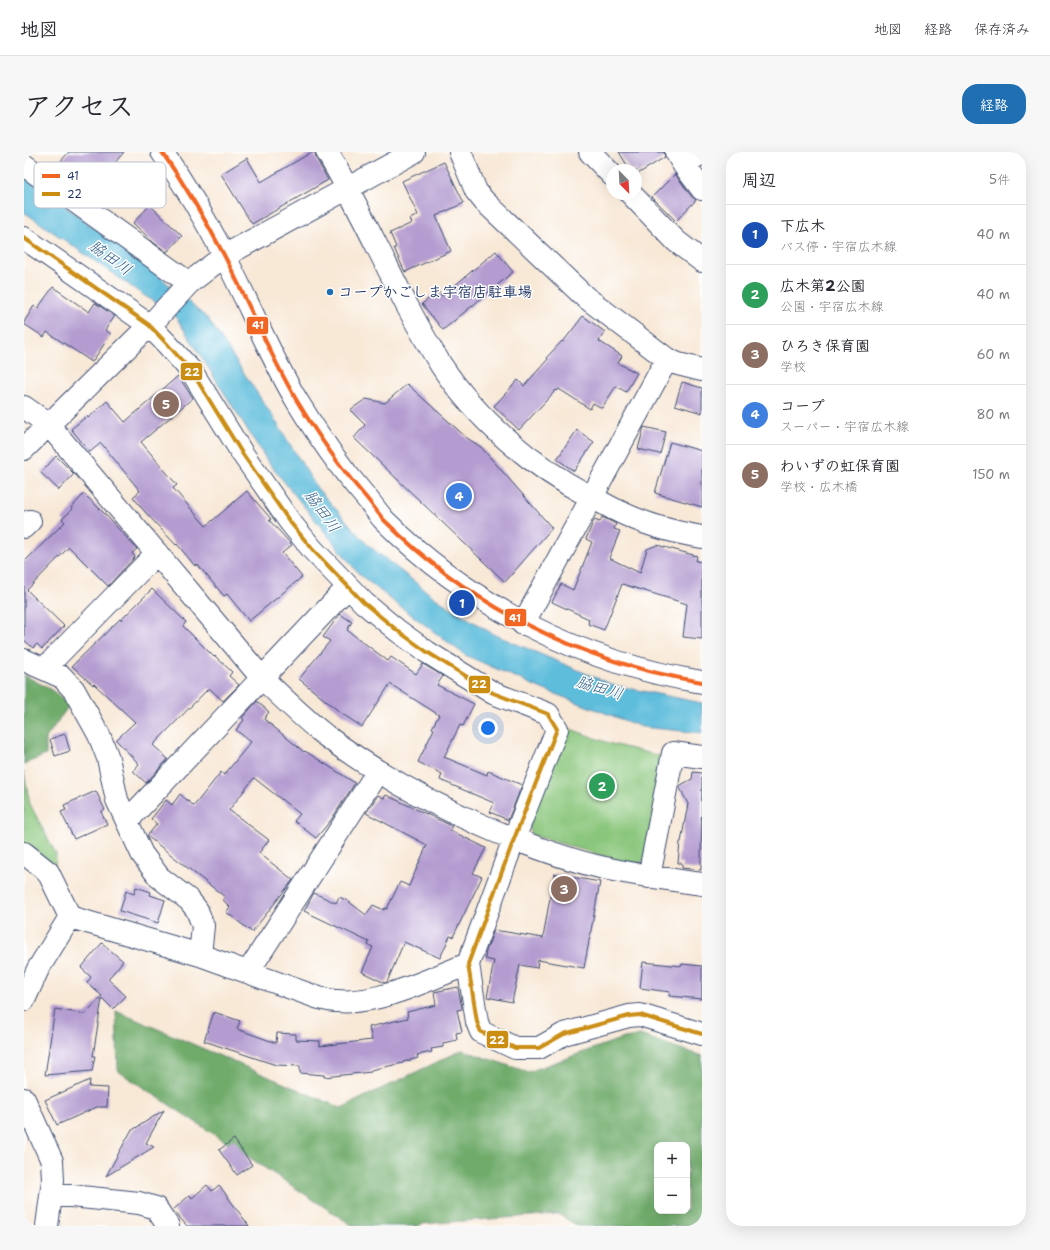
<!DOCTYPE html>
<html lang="ja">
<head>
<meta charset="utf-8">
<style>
	:root { --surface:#fff; --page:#f7f7f7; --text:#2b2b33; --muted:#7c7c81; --line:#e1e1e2; --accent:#1f6fb2 }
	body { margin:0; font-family:"Shantell Sans","Klee One",sans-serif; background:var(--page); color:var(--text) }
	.controls { position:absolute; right:12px; bottom:12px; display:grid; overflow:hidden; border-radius:8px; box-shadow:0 4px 16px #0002 }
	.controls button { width:36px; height:36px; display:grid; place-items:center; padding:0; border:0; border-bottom:1px solid var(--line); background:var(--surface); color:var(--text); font:20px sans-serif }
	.compass { position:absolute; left:582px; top:12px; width:36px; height:36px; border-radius:50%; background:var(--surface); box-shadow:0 4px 16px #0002; rotate:156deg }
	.you { position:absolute; left:464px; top:576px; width:14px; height:14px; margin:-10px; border:3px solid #fff; border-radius:50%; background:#1a73e8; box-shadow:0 0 0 6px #1a73e833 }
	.badge { display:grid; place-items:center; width:26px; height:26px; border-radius:50%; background:var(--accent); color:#fff; font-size:13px; font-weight:700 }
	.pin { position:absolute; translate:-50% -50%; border:2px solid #fff; box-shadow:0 1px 4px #0006 }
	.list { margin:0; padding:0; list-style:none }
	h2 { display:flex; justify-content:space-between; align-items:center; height:52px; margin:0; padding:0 16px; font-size:17px }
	h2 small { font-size:13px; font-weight:400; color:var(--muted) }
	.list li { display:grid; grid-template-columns:26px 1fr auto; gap:12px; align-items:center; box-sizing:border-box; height:60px; padding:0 16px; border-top:1px solid var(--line) }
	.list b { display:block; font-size:15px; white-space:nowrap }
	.list p { margin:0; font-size:13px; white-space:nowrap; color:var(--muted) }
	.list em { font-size:13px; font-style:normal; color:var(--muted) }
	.map { position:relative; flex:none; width:678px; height:1074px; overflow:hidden; border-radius:16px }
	header { display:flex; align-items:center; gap:24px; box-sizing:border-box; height:56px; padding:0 20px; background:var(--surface); border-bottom:1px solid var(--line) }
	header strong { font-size:19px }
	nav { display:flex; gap:22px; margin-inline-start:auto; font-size:14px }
	.intro { display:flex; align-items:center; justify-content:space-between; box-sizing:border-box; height:96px; padding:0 24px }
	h1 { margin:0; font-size:28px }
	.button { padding:10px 18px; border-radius:16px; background:var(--accent); color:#fff; font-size:14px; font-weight:700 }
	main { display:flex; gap:24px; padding:0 24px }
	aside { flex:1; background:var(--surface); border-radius:16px; box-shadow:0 4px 16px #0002 }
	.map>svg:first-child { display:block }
</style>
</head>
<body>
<header>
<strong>地図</strong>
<nav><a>地図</a><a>経路</a><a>保存済み</a></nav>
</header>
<div class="intro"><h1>アクセス</h1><a class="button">経路</a></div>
<main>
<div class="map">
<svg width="678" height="1074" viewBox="0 0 678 1074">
	<rect width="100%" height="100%" fill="#fff"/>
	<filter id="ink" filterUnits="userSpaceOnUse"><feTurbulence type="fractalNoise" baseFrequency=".025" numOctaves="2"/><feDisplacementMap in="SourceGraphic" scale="8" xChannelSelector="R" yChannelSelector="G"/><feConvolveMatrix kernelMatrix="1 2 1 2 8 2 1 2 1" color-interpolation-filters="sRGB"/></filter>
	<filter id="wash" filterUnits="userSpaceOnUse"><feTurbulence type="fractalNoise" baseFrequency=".012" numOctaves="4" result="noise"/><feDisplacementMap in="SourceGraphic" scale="16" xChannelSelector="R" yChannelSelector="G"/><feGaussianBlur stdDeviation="0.9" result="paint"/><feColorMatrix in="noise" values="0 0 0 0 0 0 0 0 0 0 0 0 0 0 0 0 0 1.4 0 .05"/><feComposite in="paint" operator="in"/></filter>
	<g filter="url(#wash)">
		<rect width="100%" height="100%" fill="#f8e8d6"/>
		<path fill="#8ac67b" stroke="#527a6c" d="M538,574L588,592L640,605L620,708L613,714L508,683L505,674Z
			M0,619L6,652L32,702L31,713L0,691Z"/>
		<path fill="#6fab6b" stroke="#456d64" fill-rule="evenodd" d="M0,523L26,537L46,552L22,586V603L0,612Z
			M92,859L317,956L438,898L504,920L596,887L616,883L678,904V1074H554L534,1062L397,1072L395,1074H329L94,919ZM633,993H663V1059H633Z"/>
		<path fill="#5ebddc" stroke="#3c769d" d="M0,24L136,125L184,167L251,268L293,336L344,393L411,446L469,482L589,533L678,551V581L618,575L518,537L441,503L369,449L335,422L244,310L150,162L118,142L0,60Z"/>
		<g id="blocks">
			<path fill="#b49cd0" d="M45,0H100L69,37L49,20L47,22L35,11Z
				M288,0H291L292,6L304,28L228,72L197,22L223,6L237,30Z
				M595,0H640L641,5L612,23V18H606Z
				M420,10L440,51L412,64L427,99L381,120L370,96L372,95L366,81L388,71L386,67L394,63L378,29Z
				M651,22L668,45L672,48L652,69L628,45Z
				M126,53L158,84L143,100L130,91L109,71Z
				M472,99L489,120L419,178L398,152L414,139L418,144Z
				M29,135L65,160L71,151L91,164L81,178L87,182L68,210L23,180L20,185L0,172V170L10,154L14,156Z
				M559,164L581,180L575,189L598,204L594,211L613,221L602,240L592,234L578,256L569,251L566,257L535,237L533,239L532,238L495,278L470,254L494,228L500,234L524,207L523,205L538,189L539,190Z
				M154,224L169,246L117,290L153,333L149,336L182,374L223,339L247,367L245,368L268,393L258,401L278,425L225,469L203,442L200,444L173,412L171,414L153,392L152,393L121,360L109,345L116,339L77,291L66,300L47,277L63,264L64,266L83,249L101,270Z
				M658,230L678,236V261L651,253Z
				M383,232L443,286L457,295L528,376L481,430L330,286L341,273L326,258L342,247L361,251Z
				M620,275L642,280L636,302L614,297Z
				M553,278L570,290L550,319L533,307Z
				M646,290L678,299V355L631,341Z
				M32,304L50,322L35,338L17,321Z
				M60,342L79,360L113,397L108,401L111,405L84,434L45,395L3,438L40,474L18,497L13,492L9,496L0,488V410L41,370L38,367L49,357L47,356Z
				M578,365L592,372L590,377L596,379L585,406L616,421L623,397L633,393L673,404L672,409L678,410V487L659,485L663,452L598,432L580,478L564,472L565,467L528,450L537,432L549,438L568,390L562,387L570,368L576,370Z
				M128,437L162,470L159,474L190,505L191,504L208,520L205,524L215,533L199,549L185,536L129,593L144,607L122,631L109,619L115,612L92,588L111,570L70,532L69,533L48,514L96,467L97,468Z
				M316,462L328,470L323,478L364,509L367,505L392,522L399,512L419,524L413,533L450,552L439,574L436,573L420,605L463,623L464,619L498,633L484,668L466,660L470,651L416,628L418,622L394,610L410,577L408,576L415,563L366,532L338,575L317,561L275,527L306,489L299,485Z
				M233,549L245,560L240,567L280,600L281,599L331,631L307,668L292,686L270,669L276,662L230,626L205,658L245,688L235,701L269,728L228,780L202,760L206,755L199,748L201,745L123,684L133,672L127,667L142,648L148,653L156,642L170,654L197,620L200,623L227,590L212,578L220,568L218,566Z
				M41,582L46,599L31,604L26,587Z
				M669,620L678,621L677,718L658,716V711H654L656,690H657L664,652L655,634L668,627Z
				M72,639L81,658L77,660L83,672L50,687L37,660L42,658L40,653Z
				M354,643L360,646L362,643L428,674L426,678L462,696L449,721L458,725L429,785L426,784L416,806L380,790L363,830L361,831L338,820L349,795L344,793L345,790L280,759L290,741L312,751L315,745L324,749L342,763L349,753L360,758L361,756L363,757L376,730L385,734L403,693L342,661Z
				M530,722L576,730L560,816L514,808L513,816L496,813L488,850L463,845L470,809L461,807L462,799L470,778L519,786Z
				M112,735L127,740L126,743L141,748L134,771L96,759L102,739L110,742Z
				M78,791L99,809L84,827L102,844L89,857L78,846L69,904H71L68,919L21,923L31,857L61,862L78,844L63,831L67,825L57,816Z
				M619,810L658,814V812L678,814V847L645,844L646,840L616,836Z
				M434,835L438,857L433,858L438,880L432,881L433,888L419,891V895L407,897L408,900L393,903L394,906L379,910V911L347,918V920L300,925V923L276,921V914L252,913L180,889L190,860L216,869L213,877L252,891L253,881L272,882V888L296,889V894L348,888L345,875L384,866L383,860L412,853L410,840Z
				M66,928L65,935L84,936L83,955H73L33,973L21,948Z
				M140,958L122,991L130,995L82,1024L107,979Z
				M210,987L228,1013L213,1023L195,998Z
				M183,1033L188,1039L195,1033L225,1074H163L149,1058L166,1043L168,1046Z"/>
		</g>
	</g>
	<g filter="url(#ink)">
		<use href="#blocks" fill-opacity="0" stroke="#3c4b70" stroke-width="1"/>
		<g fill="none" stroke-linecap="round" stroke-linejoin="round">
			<g stroke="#3c4b70" stroke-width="24">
				<path id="minor" d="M138,0C161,33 181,67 200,103C225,151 245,202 273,249C293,282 315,314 340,343C347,351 353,360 360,368C446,454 558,511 678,530
					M303,0C344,69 374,145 417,213C453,268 508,314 565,344C574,348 583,354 592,358C619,372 648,380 678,385
					M436,0L452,39L460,49L560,144L643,207L654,212L678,218
					M566,0L588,23
					M652,0L659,12L678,37
					M659,12L678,1
					M0,13L165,131
					M607,42L652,89L678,109
					M0,86L125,173L144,193L168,220L218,301L266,370L289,398L340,451L374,479L403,500L469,541L524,562L533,577L490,687L444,812L453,870L457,880L491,896H515L540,882L605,864L616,863L678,882
					M0,255L24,272L237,525C258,545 279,566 302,584C355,623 413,655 473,680C507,694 541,707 576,715C610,723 644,727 678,732
					M0,297L132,167L165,131L200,104L390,0
					M0,375L6,369
					M499,472L643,207
					M0,508L38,525L50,538L75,583L84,606L93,648L118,702L135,725L165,748L173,758L179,774L176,803
					M20,517L133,401
					M103,669L324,435
					M0,701L24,720L46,765
					M625,725L649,601L678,605
					M224,820L354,619
					M0,848L14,817L46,765L176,803L295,846C301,847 307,849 313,849C355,853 405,827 444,812
					M0,947L28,1009L29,1028L23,1074
					M28,1042L115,1051L132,1056L144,1074"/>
			</g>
			<use href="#minor" stroke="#fff" stroke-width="22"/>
			<g stroke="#fff" stroke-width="7">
				<path id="bus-1" d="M138,0C161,33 181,67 200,103C225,151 245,202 273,249C293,282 315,314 340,343C347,351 353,360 360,368C446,454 558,511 678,530"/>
			</g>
			<g stroke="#fff" stroke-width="7">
				<path id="bus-2" d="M0,86L125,173L144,193L168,220L218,301L266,370L289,398L340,451L374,479L403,500L469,541L524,562L533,577L490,687L444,812L453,870L457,880L491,896H515L540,882L605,864L616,863L678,882"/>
			</g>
			<use href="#bus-1" stroke="#f26522" stroke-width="4"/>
			<use href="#bus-2" stroke="#cb8e13" stroke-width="4"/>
		</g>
	</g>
	<circle fill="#1f6fb2" stroke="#fff" stroke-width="1.5" cx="306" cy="140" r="4"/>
	<g text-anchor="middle" stroke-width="3" stroke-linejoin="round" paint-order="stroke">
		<g font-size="15" font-weight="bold" fill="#1b2f5e" stroke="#fff" text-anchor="start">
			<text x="314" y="145">コープかごしま宇宿店駐車場</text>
		</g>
		<g font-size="16" font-style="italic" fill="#32618a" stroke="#fff">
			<text transform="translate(87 105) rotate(36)" y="6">脇田川</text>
			<text transform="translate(299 359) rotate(54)" y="6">脇田川</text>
			<text transform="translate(576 535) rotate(17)" y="6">脇田川</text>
		</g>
	</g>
	<rect x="10" y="10" width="132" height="46" rx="6" fill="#fff" stroke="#bbc1cf" stroke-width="1"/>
	<rect x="18" y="22" width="18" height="4" fill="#f26522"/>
	<rect x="18" y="40" width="18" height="4" fill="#cb8e13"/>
	<g font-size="11" fill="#1b2f5e">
		<text x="43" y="28">41</text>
		<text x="43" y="46">22</text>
	</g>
	<g stroke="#fff" stroke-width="1.5">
		<rect x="222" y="164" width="23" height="19" rx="4" fill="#f26522"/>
		<rect x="156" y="210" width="23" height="19" rx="4" fill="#cb8e13"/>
		<rect x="480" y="456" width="23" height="19" rx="4" fill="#f26522"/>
		<rect x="444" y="523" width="23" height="19" rx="4" fill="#cb8e13"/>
		<rect x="462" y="878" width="23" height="19" rx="4" fill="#cb8e13"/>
	</g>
	<g font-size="11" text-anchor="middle" font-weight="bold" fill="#fff">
		<text x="234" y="177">41</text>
		<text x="168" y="224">22</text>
		<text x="491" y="470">41</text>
		<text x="455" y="536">22</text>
		<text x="473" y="892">22</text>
	</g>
</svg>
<div class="controls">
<button>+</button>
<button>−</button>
</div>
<svg class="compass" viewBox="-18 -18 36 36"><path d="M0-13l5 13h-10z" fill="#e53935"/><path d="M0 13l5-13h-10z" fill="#7c7c81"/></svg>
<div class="you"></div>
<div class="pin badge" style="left:438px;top:451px;background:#1a4fb4">1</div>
<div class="pin badge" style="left:578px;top:634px;background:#2e9e5b">2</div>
<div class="pin badge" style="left:540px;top:737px;background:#8d6e63">3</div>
<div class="pin badge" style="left:435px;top:344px;background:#3f7fe0">4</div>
<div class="pin badge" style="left:142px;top:252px;background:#8d6e63">5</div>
</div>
<aside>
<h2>周辺<small>5件</small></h2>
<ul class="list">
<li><span class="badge" style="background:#1a4fb4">1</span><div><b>下広木</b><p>バス停 · 宇宿広木線</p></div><em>40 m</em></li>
<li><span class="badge" style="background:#2e9e5b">2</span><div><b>広木第2公園</b><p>公園 · 宇宿広木線</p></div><em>40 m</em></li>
<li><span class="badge" style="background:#8d6e63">3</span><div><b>ひろき保育園</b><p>学校</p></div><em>60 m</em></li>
<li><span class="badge" style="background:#3f7fe0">4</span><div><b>コープ</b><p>スーパー · 宇宿広木線</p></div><em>80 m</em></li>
<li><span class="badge" style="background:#8d6e63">5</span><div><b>わいずの虹保育園</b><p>学校 · 広木橋</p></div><em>150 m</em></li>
</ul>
</aside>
</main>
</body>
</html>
